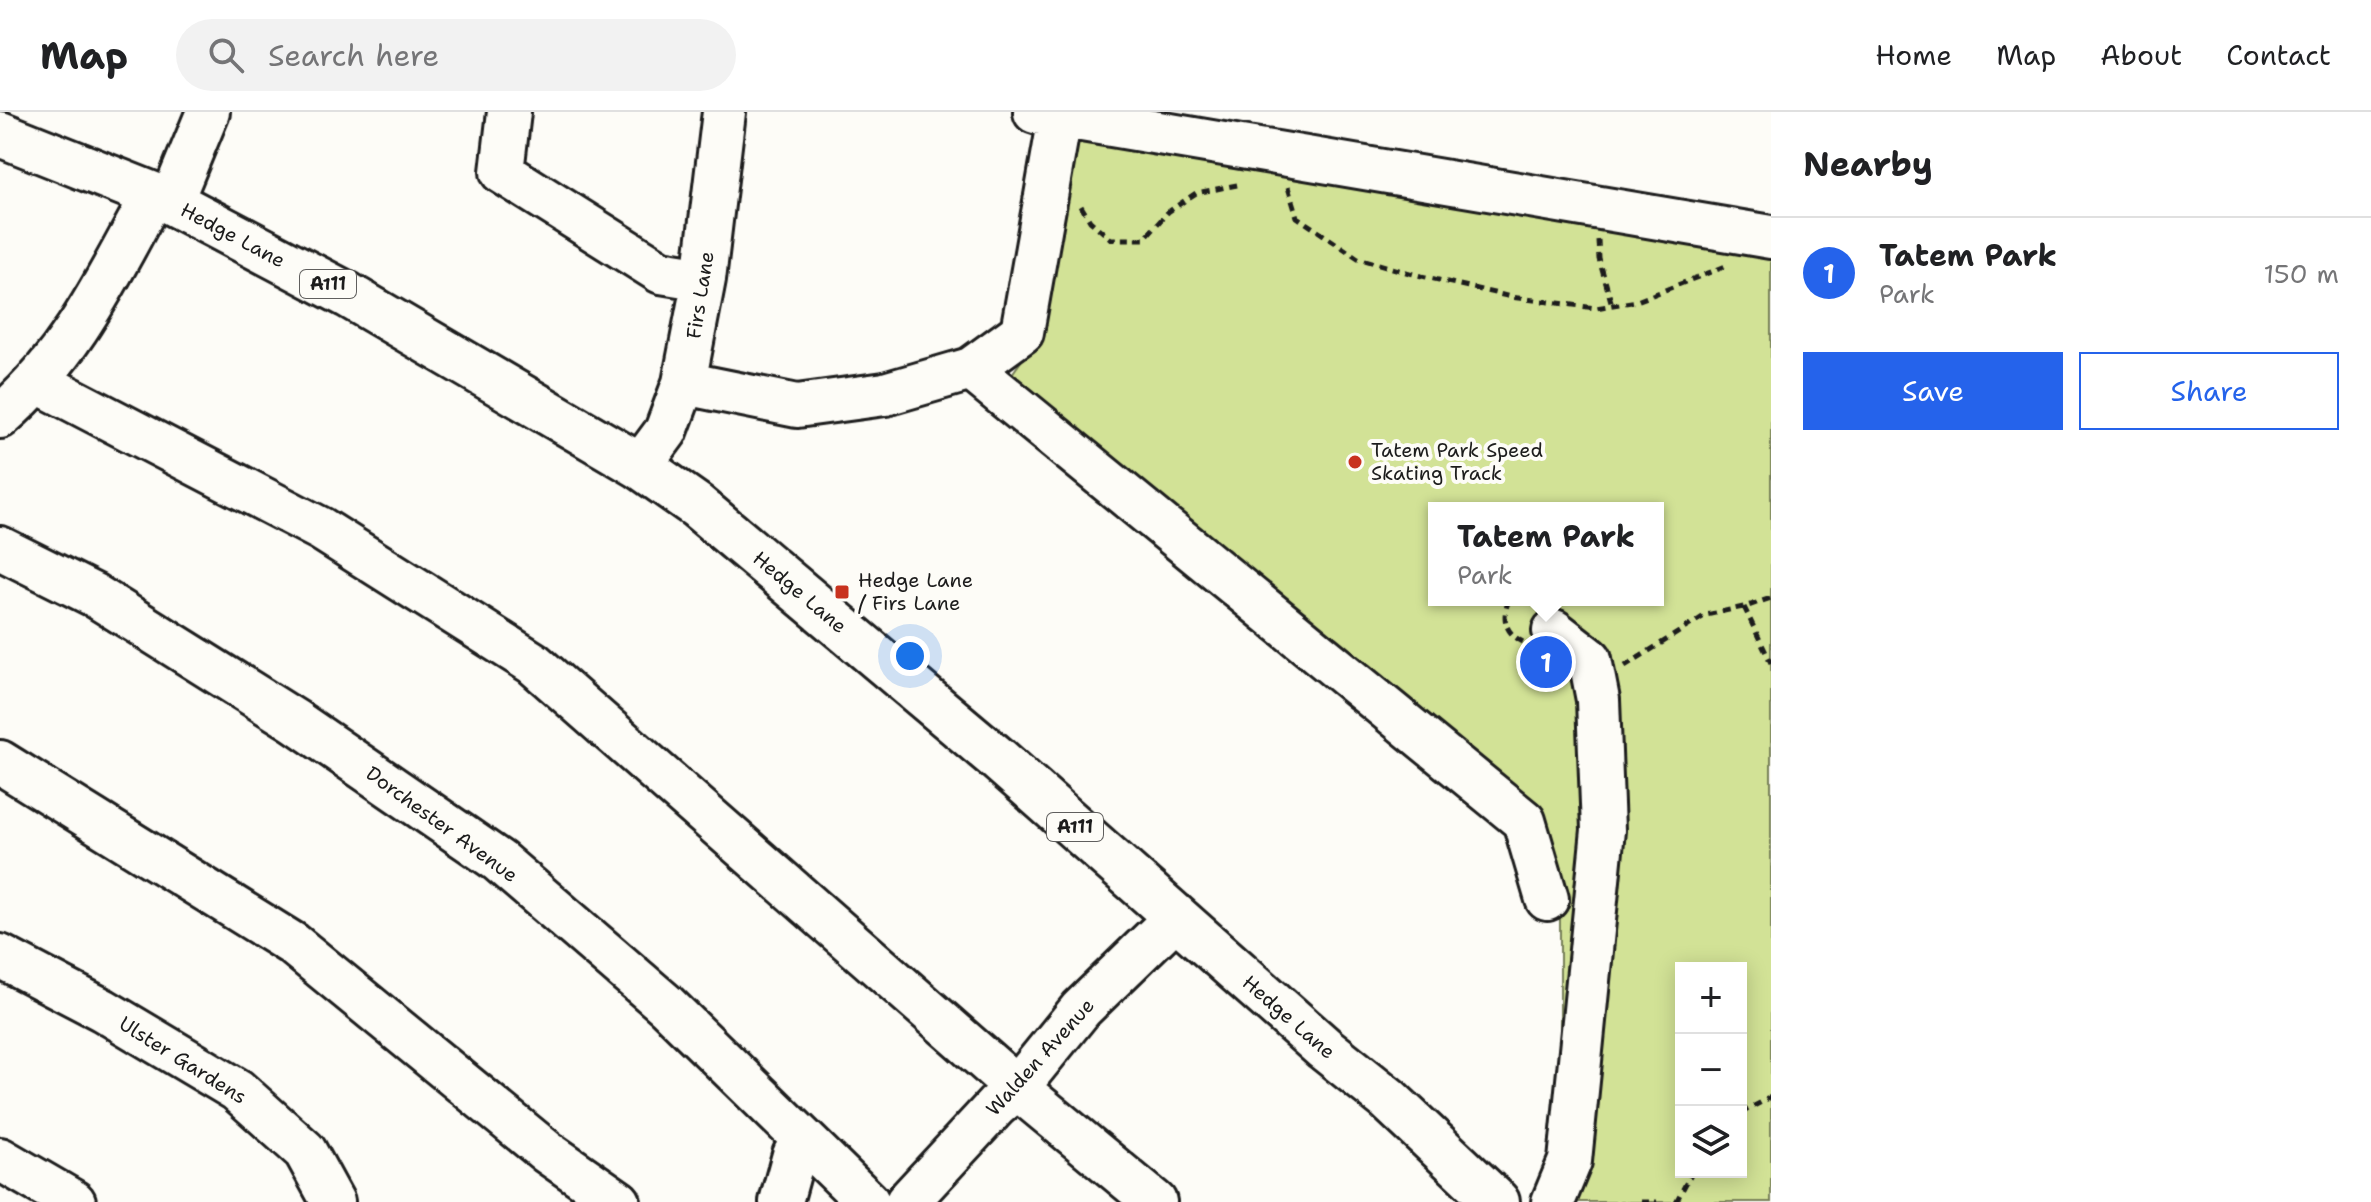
<!DOCTYPE html>
<html lang="en">
<head>
<meta charset="utf-8">
<style>
	:root { --surface:#fff; --page:#f2f2f2; --text:#202124; --muted:#757577; --line:#e0e0e0; --accent:#2563eb }
	body { margin:0; font-family:"Shantell Sans",sans-serif; background:var(--page); color:var(--text) }
	.controls { position:absolute; right:24px; bottom:24px; display:grid; overflow:hidden; border-radius:0px; box-shadow:0 4px 20px #0003 }
	.controls button { width:72px; height:72px; display:grid; place-items:center; padding:0; border:0; border-bottom:2px solid var(--line); background:var(--surface); color:var(--text); font:40px sans-serif }
	.you { position:absolute; left:910px; top:544px; width:28px; height:28px; margin:-20px; border:6px solid #fff; border-radius:50%; background:#1a73e8; box-shadow:0 0 0 12px #1a73e833 }
	.badge { display:grid; place-items:center; width:52px; height:52px; border-radius:50%; background:var(--accent); color:#fff; font-size:26px; font-weight:700 }
	.pin { position:absolute; translate:-50% -50%; border:4px solid #fff; box-shadow:0 2px 8px #0006 }
	.popup { position:absolute; left:1428px; top:390px; width:236px; height:104px; box-sizing:border-box; display:grid; place-content:center; border-radius:0px; background:var(--surface); filter:drop-shadow(0 2px 6px #0005); font-size:26px; white-space:nowrap; color:var(--muted) }
	.popup b { font-size:30px; color:var(--text) }
	.popup::after { content:''; position:absolute; left:50%; top:100%; margin-left:-16px; border:16px solid transparent; border-top-color:var(--surface) }
	.list { margin:0; padding:0; list-style:none }
	h2 { display:flex; justify-content:space-between; align-items:center; height:104px; margin:0; padding:0 32px; font-size:34px }
	h2 small { font-size:26px; font-weight:400; color:var(--muted) }
	.list li { display:grid; grid-template-columns:52px 1fr auto; gap:24px; align-items:center; box-sizing:border-box; height:112px; padding:0 32px; border-top:2px solid var(--line) }
	.list b { display:block; font-size:30px; white-space:nowrap }
	.list p { margin:0; font-size:26px; white-space:nowrap; color:var(--muted) }
	.list em { font-size:26px; font-style:normal; color:var(--muted) }
	.actions { display:flex; gap:16px; padding:24px 32px }
	.actions a { flex:1; padding:18px 0; border:2px solid var(--accent); border-radius:0px; text-align:center; font-size:28px; color:var(--accent) }
	.actions .main { background:var(--accent); color:#fff }
	.icon { flex:none; width:44px; height:44px; fill:none; stroke:currentColor; stroke-width:2; stroke-linecap:round; stroke-linejoin:round }
	.map { position:relative; flex:none; width:1771px; height:1090px; overflow:hidden }
	header { display:flex; align-items:center; gap:48px; box-sizing:border-box; height:112px; padding:0 40px; background:var(--surface); border-bottom:2px solid var(--line) }
	header strong { font-size:38px }
	nav { display:flex; gap:44px; margin-inline-start:auto; font-size:28px }
	.search { width:560px; height:72px; background:var(--page); display:flex; align-items:center; gap:20px; box-sizing:border-box; padding:0 28px; border-radius:44px; color:var(--muted); font-size:30px }
	main { display:flex }
	aside { flex:1; background:var(--surface) }
	.map>svg:first-child { display:block }
</style>
</head>
<body>
<header>
<strong>Map</strong>
<div class="search"><svg class="icon" aria-label="search" viewBox="0 0 24 24"><circle cx="10" cy="10" r="6"/><path d="M15 15l6 6"/></svg>Search here</div>
<nav><a>Home</a><a>Map</a><a>About</a><a>Contact</a></nav>
</header>
<main>
<div class="map">
<svg width="1771" height="1090" viewBox="0 0 1771 1090">
	<rect width="100%" height="100%" fill="#fdfcf7"/>
	<filter id="ink" filterUnits="userSpaceOnUse"><feTurbulence type="fractalNoise" baseFrequency=".0125" numOctaves="2"/><feDisplacementMap in="SourceGraphic" scale="16" xChannelSelector="R" yChannelSelector="G"/><feConvolveMatrix kernelMatrix="1 2 1 2 8 2 1 2 1" color-interpolation-filters="sRGB"/></filter>
	<g filter="url(#ink)">
		<path fill="#d2e296" stroke="#777f59" stroke-width="2" fill-rule="evenodd" d="M1067,13L1771,136V1090H1547L1560,1053V795L1553,748L1005,272L1033,232ZM1434,396H1658V488H1434ZM1681,856H1741V1060H1681Z"/>
		<g fill="none" stroke-linecap="round" stroke-linejoin="round">
			<g stroke="#1c1c1c" stroke-width="48">
				<path id="minor" d="M509,0L502,60L661,160L704,167
					M1035,0L1771,125
					M171,90L208,0
					M971,257L1524,709L1547,787
					M38,270L321,417L533,551L1017,976L1155,1090
					M684,271L797,294L885,282L971,257L1022,220L1060,5
					M0,305C73,242 108,165 153,83
					M640,354L666,319L684,271L704,167L724,0
					M0,436L94,483L295,609L499,749L666,893L868,1090
					M0,650L293,832L547,1040L619,1090
					M0,844L103,898L237,978L305,1039L333,1090
					M0,1047L74,1090
					M781,1090L794,1043L807,1031
					M907,1090L996,994L1017,976L1081,897L1176,805
					M1553,1090L1570,1049L1603,718L1598,588L1590,547L1554,519"/>
			</g>
			<g stroke="#1c1c1c" stroke-width="50">
				<path id="major" d="M0,22L171,90L348,183L640,354L697,394L998,647L1324,936L1388,987L1497,1090"/>
			</g>
			<path stroke="#1c1c1c" stroke-width="5" stroke-dasharray="8 6" stroke-linecap="butt" d="M1288,75L1297,105L1358,146L1413,162L1511,185L1596,196L1637,189L1726,154
				M1081,94L1090,109L1111,127H1144L1168,100L1196,81L1242,72
				M1598,128L1599,147L1612,193
				M1509,488C1501,506 1505,521 1523,530
				M1744,495L1771,551
				M1625,554L1706,503L1748,494L1771,486
				M1741,1001L1771,985
				M1641,1090H1657
				M1676,1090L1692,1060"/>
			<use href="#minor" stroke="#fdfcf7" stroke-width="42"/>
			<use href="#major" stroke="#fdfcf7" stroke-width="44"/>
		</g>
	</g>
	<g fill="#c8321e" stroke="#fdfcf7" stroke-width="3">
		<circle cx="1355" cy="350" r="8"/>
		<rect x="834" y="472" width="16" height="16" rx="4"/>
	</g>
	<g text-anchor="middle" stroke-width="8" stroke-linejoin="round" paint-order="stroke">
		<g fill="#fdfcf7" stroke="#605f5e" stroke-width="2">
			<rect x="300" y="158" width="56" height="28" rx="6"/>
			<rect x="1047" y="701" width="56" height="28" rx="6"/>
		</g>
		<g font-size="18" font-weight="bold" fill="#1c1c1c">
			<text x="328" y="178">A111</text>
			<text x="1075" y="721">A111</text>
		</g>
		<g font-size="20" fill="#1c1c1c" stroke="#fdfcf7">
			<text transform="translate(233 123) rotate(28)" y="7">Hedge Lane</text>
			<text transform="translate(700 183) rotate(-81)" y="7">Firs Lane</text>
			<text transform="translate(800 480) rotate(40)" y="7">Hedge Lane</text>
			<text transform="translate(442 712) rotate(36)" y="7">Dorchester Avenue</text>
			<text transform="translate(1289 905) rotate(41)" y="7">Hedge Lane</text>
			<text transform="translate(1040 945) rotate(-48)" y="7">Walden Avenue</text>
			<text transform="translate(183 948) rotate(32)" y="7">Ulster Gardens</text>
		</g>
		<g font-size="20" fill="#1c1c1c" stroke="#fdfcf7" text-anchor="start">
			<text x="1371" y="345">Tatem Park Speed<tspan x="1371" dy="23">Skating Track</tspan></text>
			<text x="858" y="475">Hedge Lane<tspan x="858" dy="23">/ Firs Lane</tspan></text>
		</g>
	</g>
</svg>
<div class="controls">
<button>+</button>
<button>−</button>
<button><svg class="icon" aria-label="layers" viewBox="0 0 24 24"><path d="M12 4l9 5-9 5-9-5zM3 14l9 5 9-5"/></svg></button>
</div>
<div class="you"></div>
<div class="pin badge" style="left:1546px;top:550px">1</div>
<div class="popup"><b>Tatem Park</b>Park</div>
</div>
<aside>
<h2>Nearby<small></small></h2>
<ul class="list">
<li><span class="badge">1</span><div><b>Tatem Park</b><p>Park</p></div><em>150 m</em></li>
</ul>
<div class="actions"><a class="main">Save</a><a>Share</a></div>
</aside>
</main>
</body>
</html>
